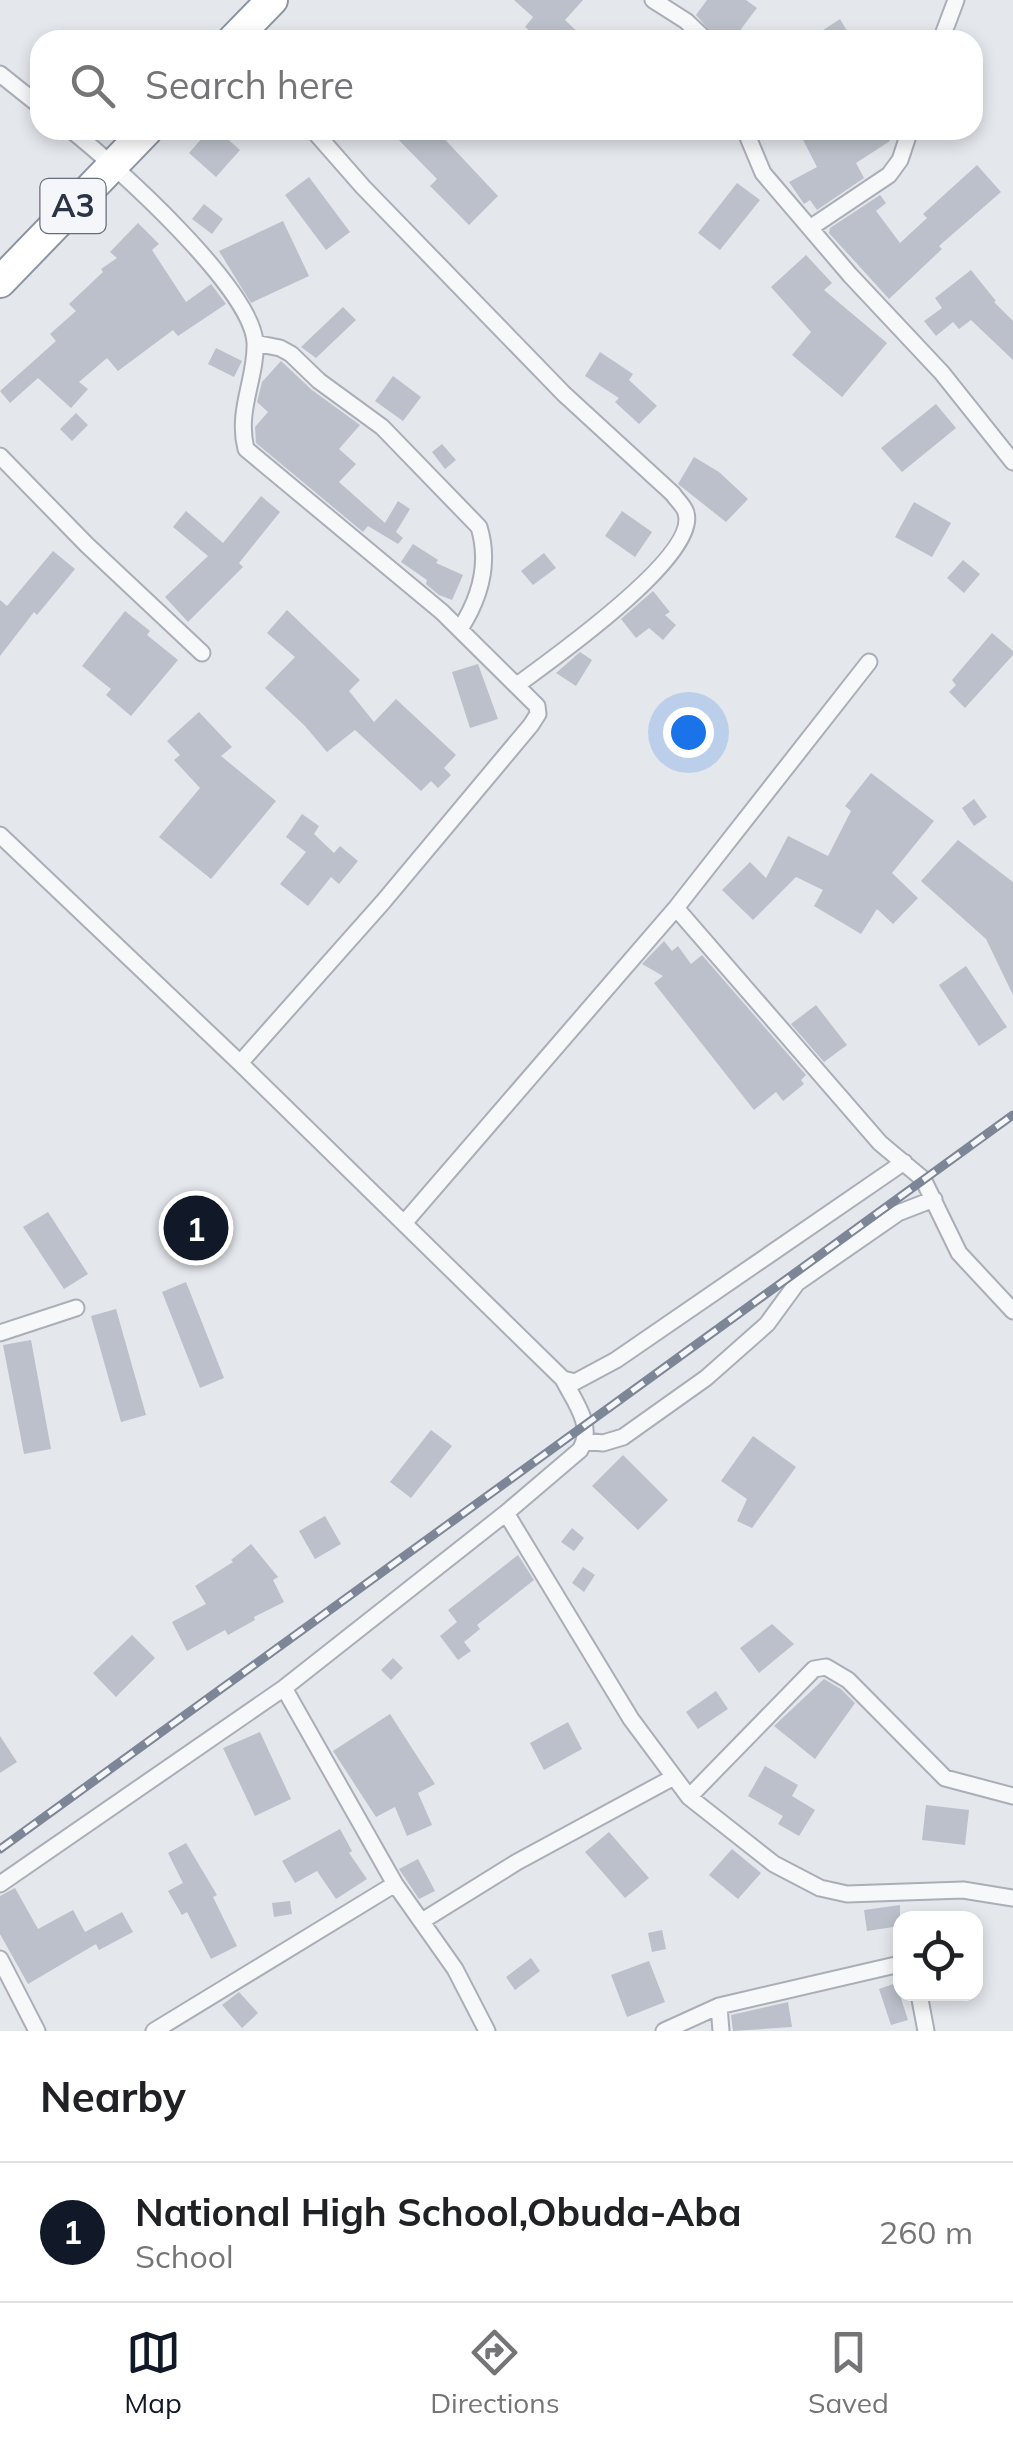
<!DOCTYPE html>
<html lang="en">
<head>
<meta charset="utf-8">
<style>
	:root { --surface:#fff; --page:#f6f6f6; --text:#202124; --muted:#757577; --line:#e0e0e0; --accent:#111827 }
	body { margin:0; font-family:Mulish,sans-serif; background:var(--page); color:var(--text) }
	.controls { position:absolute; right:30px; bottom:30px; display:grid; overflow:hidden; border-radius:20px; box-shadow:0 5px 15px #0003 }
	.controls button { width:90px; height:90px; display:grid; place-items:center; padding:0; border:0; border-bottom:2px solid var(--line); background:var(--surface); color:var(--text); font:50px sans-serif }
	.you { position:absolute; left:688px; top:732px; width:35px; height:35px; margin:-25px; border:8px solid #fff; border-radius:50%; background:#1a73e8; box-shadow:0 0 0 15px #1a73e833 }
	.badge { display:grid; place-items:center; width:65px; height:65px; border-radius:50%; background:var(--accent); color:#fff; font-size:32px; font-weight:700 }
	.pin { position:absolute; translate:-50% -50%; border:5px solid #fff; box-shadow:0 2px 10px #0006 }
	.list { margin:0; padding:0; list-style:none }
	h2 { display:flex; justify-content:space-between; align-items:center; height:130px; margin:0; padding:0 40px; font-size:42px }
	h2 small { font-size:32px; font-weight:400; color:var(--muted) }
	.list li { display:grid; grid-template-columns:65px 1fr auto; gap:30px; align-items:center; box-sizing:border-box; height:140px; padding:0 40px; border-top:2px solid var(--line) }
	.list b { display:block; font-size:38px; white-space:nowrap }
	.list p { margin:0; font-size:32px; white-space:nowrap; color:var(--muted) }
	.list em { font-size:32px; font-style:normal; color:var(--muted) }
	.icon { flex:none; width:55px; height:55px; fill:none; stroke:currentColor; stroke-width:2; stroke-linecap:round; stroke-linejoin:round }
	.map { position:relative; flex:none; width:1013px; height:2031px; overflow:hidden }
	.search { position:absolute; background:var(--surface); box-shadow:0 5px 15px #0003; left:30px; right:30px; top:30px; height:110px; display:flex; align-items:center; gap:25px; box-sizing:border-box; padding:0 35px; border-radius:30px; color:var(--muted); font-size:38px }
	.sheet { height:270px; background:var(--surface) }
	nav { display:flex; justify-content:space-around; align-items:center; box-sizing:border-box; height:140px; border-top:2px solid var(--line); background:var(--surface); font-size:28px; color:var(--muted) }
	nav a { display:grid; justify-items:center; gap:5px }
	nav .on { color:var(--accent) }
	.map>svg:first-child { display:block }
</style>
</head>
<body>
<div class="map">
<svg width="1013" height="2031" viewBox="0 0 1013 2031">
	<rect width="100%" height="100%" fill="#e4e7ec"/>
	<path fill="#bbc0ca" d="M514,0H583L565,20L586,40H561L550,30L541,40L525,27L533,17Z
		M707,0H746L757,8L741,29L749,40L717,39L696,15Z
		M840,19L849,34L840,40H808Z
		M209,130H217L240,150L216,177L189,153Z
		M389,130H436L498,196L469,225L430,186L437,179Z
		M808,130H883L890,141L856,163L864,178L817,210L810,200L804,204L789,182L817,167L800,134Z
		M977,165L1001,192L939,246L942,249L889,299L829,233L830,228L880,195L886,203L876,211L900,243L927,218L923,214Z
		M309,177L350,232L326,250L285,195Z
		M737,183L760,200L720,250L698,233Z
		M204,204L223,219L212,234L192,219Z
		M283,221L309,276L251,303L219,251Z
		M138,223L159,244L152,250L186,302L211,284L226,304L178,336L173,330L118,371L107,358L79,382L88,389L71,408L38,378L10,403L0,391L56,341L50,334L76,311L69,304L103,272L101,269L117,258L110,252Z
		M806,255L832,283L824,290L887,343L842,397L792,355L811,332L771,287Z
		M971,270L996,301L994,302L1013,321V360L971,320L959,329L953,322L936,336L924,321L942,308L935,298Z
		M343,307L356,320L316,358L301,347Z
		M216,348L242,361L234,377L208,364Z
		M600,352L633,374L629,380L657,406L639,424L615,402L619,398L585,376Z
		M281,361L312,390L360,425L339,449L356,464L339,482L385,523L398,501L410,509L396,532L403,538L398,544L368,526L363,532L256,443L255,427L268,412L257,402L262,382Z
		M393,376L421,397L403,421L375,401Z
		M936,404L956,428L902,472L881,448Z
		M76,413L88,425L72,441L60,429Z
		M442,444L456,460L445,469L432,452Z
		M694,457L719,472L748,499L726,522L678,484Z
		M261,496L280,512L239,563L243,567L188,622L165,597L208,556L173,527L186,511L223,543Z
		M914,502L951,523L932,557L895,537Z
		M622,511L652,532L635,557L605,536Z
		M413,544L438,560L436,563L463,575L452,600L439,595L426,584L427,580L401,562Z
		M53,551L75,569L37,615L34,612L0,656V600L7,606Z
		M544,553L556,568L533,585L521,571Z
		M963,560L980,574L964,593L947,578Z
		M653,591L670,612L665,615L676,625L663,640L649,628L636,638L621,619Z
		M287,610L360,680L349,691L374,722L396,699L456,755L444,768L451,775L438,788L431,781L421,791L355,730L327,752L305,726L265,688L295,657L267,633Z
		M125,611L150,631L147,635L178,660L131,716L106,695L111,689L82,666Z
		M992,633L1013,651V655L965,708L949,692L956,685L952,680Z
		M580,652L592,660L576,686L556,673Z
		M478,664L498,719L470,728L452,672Z
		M199,712L232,747L221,756L276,801L211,879L159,837L200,788L174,760L180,755L167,741Z
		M871,773L934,821L892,873L918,898L893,924L877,909L861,934L814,906L823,890L796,877L753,920L722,890L750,862L766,878L788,836L828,856L851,811L845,806Z
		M974,799L987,817L974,826L962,808Z
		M302,814L319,826L314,834L334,853L340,846L358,861L339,884L331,877L308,906L280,884L306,852L286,837Z
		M958,840L1013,882V995L986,939L921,881Z
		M664,941L672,951L678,946L691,964L702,955L806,1075L801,1080L804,1084L783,1101L776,1092L754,1110L654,983L663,976L642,964Z
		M966,966L1007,1027L979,1046L939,985Z
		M816,1005L847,1045L824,1062L791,1024Z
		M48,1212L88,1274L64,1289L23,1227Z
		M186,1282L224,1378L200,1388L162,1292Z
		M116,1309L146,1415L121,1422L91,1316Z
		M31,1340L51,1449L24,1454L3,1345Z
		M431,1430L452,1446L411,1498L390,1482Z
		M753,1436L796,1467L752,1528L737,1521L747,1499L721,1481Z
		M623,1455L668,1500L638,1530L592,1486Z
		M325,1516L341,1544L315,1559L299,1531Z
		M572,1528L584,1538L574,1551L561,1542Z
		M251,1544L278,1577L273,1580L284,1602L254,1617L255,1620L228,1635L225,1630L187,1651L172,1622L206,1604L195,1586L233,1562L231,1560Z
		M518,1555L534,1580L477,1625L480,1629L464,1642L471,1651L458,1660L440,1636L457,1622L448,1610Z
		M583,1567L595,1575L584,1592L572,1583Z
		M772,1624L794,1644L759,1673L740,1648Z
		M132,1635L155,1658L116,1697L93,1673Z
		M393,1658L403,1668L391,1680L381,1670Z
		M824,1679L841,1689L855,1703L815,1759L774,1726Z
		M716,1691L728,1709L698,1729L686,1712Z
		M390,1714L435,1784L418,1793L432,1825L407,1836L395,1807L376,1817L333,1751Z
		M568,1722L582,1749L544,1770L530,1743Z
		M260,1732L291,1799L255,1816L223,1748Z
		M0,1736L17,1762L0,1773Z
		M765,1766L798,1785L792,1796L815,1810L799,1836L778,1824L783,1816L748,1796Z
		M926,1805L969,1810L965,1845L922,1840Z
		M340,1829L352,1851L349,1853L367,1879L336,1899L317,1871L295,1883L282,1861Z
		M609,1832L649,1878L625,1898L585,1852Z
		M186,1843L217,1895L213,1897L237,1946L211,1959L187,1912L182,1915L168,1891L183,1883L168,1853Z
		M732,1849L761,1873L738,1899L709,1875Z
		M418,1859L435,1891L419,1899L399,1869Z
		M15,1888L38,1929L73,1910L85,1932L122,1912L133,1932L99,1950L96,1944L28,1984L0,1934V1896Z
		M290,1901L292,1914L274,1917L272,1903Z
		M900,1905V1926L867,1931L864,1910Z
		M662,1930L666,1949L652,1952L648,1933Z
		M531,1958L540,1971L515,1990L506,1977Z
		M649,1961L665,2002L627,2017L611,1975Z
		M896,1983L908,2020L891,2025L879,1989Z
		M239,1992L258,2013L242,2028L222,2005Z
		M788,2002L792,2027L733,2031L731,2015Z"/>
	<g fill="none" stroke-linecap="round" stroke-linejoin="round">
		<g stroke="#a9aeb7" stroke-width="19">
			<path id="street" d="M653,0L686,21L706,40
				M941,40L956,0
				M0,74L40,106
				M71,130C115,165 251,287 255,342C257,377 236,410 246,449L442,612L537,706L538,714L531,725L383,902L240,1063
				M313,130L363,187L564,394L673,494C676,499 685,507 686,513C699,556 551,660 517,685
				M745,130L763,173L850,275L942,373L1013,462
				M810,228L889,175L900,160L910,130
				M255,343L280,348L291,354L319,381L382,427L479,527C490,563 480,598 460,629
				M0,456L87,545L202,653
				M0,835L240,1063L563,1379C574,1401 595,1426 580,1450L506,1513L631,1719L689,1797L774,1864L820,1888L847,1894L963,1890L1013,1898
				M676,908L880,1143L923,1179L959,1253L1013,1311
				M405,1222L676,908L869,662
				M0,1333L76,1308
				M563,1379L575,1382L616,1360L904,1162
				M585,1441L603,1443L623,1437L706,1378L767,1324L797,1283L898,1213L934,1199
				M284,1688L395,1884L455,1969L487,2031
				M689,1797L814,1669L826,1667L848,1680L945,1778L1013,1796
				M0,1884L284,1688L506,1513
				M422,1921L517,1862L674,1777
				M0,1959L37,2031
				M919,1994L926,2031
				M719,2006L721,2031
				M154,2031L395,1884
				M664,2031L719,2006L900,1964"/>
		</g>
		<g stroke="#8b94a3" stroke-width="34">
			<path id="highway" d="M233,40L272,0
				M0,282L147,130"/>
		</g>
		<use href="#street" stroke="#f7f8fa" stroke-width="15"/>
		<use href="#highway" stroke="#fff" stroke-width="30"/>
		<g stroke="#7d8696" stroke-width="9">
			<path id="rail" d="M0,1849L1013,1115"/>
		</g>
		<use href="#rail" stroke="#f4f6f9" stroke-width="5" stroke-dasharray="15" stroke-linecap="butt"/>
	</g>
	<g text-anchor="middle" stroke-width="9" stroke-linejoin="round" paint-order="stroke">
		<rect fill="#f4f6f9" stroke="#676e7b" stroke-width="2.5" x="40.5" y="179" width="65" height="54" rx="8"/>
		<g font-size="32" font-weight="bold" fill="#2b3445">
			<text x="73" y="217">A3</text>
		</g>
	</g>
</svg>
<div class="controls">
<button><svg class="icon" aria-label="locate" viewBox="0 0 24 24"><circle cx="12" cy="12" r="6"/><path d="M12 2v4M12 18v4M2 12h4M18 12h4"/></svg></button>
</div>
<div class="you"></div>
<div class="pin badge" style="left:196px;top:1228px">1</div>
<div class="search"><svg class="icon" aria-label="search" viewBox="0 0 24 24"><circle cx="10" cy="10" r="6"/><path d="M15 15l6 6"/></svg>Search here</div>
</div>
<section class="sheet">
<h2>Nearby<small></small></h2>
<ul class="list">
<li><span class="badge">1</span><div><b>National High School,Obuda-Aba</b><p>School</p></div><em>260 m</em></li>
</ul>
</section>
<nav>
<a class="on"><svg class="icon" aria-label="map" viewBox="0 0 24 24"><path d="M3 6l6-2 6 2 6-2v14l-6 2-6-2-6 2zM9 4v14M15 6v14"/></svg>Map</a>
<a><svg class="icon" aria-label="directions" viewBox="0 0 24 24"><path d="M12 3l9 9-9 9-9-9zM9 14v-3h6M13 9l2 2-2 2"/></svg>Directions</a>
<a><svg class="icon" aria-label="saved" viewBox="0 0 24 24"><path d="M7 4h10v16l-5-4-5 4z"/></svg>Saved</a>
</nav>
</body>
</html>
